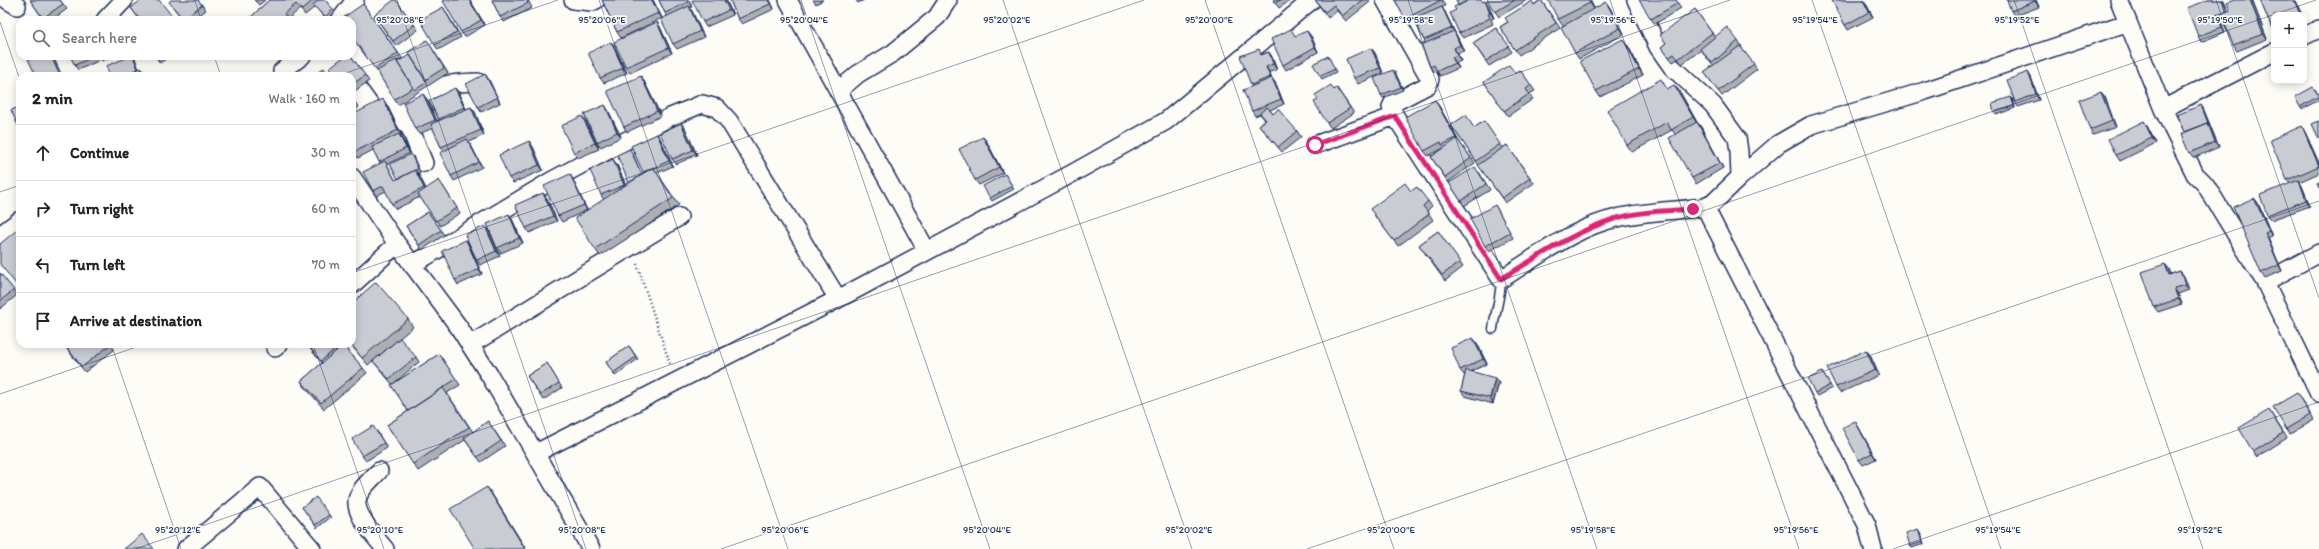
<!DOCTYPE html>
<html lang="en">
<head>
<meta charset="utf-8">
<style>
	:root { --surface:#fff; --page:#f6f6f6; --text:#222; --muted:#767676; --line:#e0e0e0 }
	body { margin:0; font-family:Itim,sans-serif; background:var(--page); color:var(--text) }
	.controls { position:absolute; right:12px; top:12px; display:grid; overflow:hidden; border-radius:8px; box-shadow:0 2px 10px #0003 }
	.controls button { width:36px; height:36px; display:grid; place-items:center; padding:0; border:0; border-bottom:1px solid var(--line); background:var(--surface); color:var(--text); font:20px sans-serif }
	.stop { position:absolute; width:12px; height:12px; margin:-9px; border:3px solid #db2777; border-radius:50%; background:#fff }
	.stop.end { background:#db2777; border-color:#fff; box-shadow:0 1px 4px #0008 }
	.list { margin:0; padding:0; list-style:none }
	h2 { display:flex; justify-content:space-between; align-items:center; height:52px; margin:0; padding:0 16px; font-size:17px }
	h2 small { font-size:13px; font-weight:400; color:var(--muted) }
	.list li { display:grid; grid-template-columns:26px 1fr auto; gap:12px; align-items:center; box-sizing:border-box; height:56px; padding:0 16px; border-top:1px solid var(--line) }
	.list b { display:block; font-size:15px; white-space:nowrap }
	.list em { font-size:13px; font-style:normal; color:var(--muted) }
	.icon { flex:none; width:22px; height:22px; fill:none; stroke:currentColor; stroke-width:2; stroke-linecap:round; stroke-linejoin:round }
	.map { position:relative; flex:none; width:2319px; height:549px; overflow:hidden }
	.search { position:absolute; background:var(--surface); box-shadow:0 2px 10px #0003; left:16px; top:16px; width:340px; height:44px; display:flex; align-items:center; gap:10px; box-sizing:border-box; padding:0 14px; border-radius:12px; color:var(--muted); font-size:15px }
	.panel { position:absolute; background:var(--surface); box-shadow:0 2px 10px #0003; left:16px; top:72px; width:340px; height:276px; border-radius:12px }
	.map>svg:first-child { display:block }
</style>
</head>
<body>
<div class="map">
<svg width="2319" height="549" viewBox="0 0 2319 549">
	<rect width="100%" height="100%" fill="#fdfcf7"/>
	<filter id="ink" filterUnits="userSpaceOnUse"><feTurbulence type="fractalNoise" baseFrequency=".025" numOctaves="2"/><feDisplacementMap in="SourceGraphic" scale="8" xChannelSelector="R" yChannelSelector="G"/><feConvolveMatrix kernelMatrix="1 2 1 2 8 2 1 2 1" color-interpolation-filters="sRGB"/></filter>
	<g filter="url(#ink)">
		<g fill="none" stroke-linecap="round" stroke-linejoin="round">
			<g stroke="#1b2f5e" stroke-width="11">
				<path id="service" d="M1493,329C1495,312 1501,296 1501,279"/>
			</g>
			<g stroke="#1b2f5e" stroke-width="20">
				<path id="minor" d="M7,0L17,6
					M573,0L592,2L596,0
					M788,0L927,251
					M1385,0L1430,79L1428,85L1393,103L1391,107L1395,116L1501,279C1537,257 1575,227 1617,218C1646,211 1676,211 1705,207L1713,203L1740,177L1739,151L1737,138L1713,105L1672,67L1658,47L1636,0
					M2119,0L2163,109L2274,52
					M105,20L124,0
					M340,20L355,0
					M2304,36L2319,29
					M352,49L411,130L424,163
					M285,76L282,71L302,56
					M838,91L858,74L893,53L937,17L948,0
					M404,107C433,85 443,83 478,82
					M2163,109L2195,174L2205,184L2265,282L2319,253
					M1315,145L1395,116
					M352,177L397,244L458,326L490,376L591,549
					M1740,177L1778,144L1811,125L1925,91L2126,23
					M1705,207L1867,525L1873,549
					M0,235L20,220
					M412,265L551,181L668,118L702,104L717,108L729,121L838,299
					M2265,282L2319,394
					M352,285L397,244
					M470,345L679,217
					M275,348L279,344
					M536,453L838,299L1073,173L1166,121L1312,0
					M379,471C372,479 358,490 357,501C355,515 376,538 385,549
					M186,549L260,487L312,549"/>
			</g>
			<path stroke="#1b2f5e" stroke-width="2.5" stroke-dasharray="1 3" stroke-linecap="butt" d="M637,264L670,364"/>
			<use href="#service" stroke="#fdfcf7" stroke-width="8"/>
			<use href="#minor" stroke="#fdfcf7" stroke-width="17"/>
		</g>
		<path fill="#adafb5" stroke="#1b2f5e" d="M30,0H60L67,9L52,20H44Z
			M198,0L206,10L193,20H183L173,7Z
			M254,0H265L259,5Z
			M269,0H325L335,12L327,20L315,7L305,15L300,9L288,19L289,20H252L250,18Z
			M396,0L418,30L396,46L374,15Z
			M446,0H470L485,25L465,37L461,32Z
			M492,0H528L532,8L504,22L500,17Z
			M602,0H653L662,18L621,38L617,32Z
			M659,0H689L692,7L690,8L692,11L704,37L677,49L673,44L667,16L665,13Z
			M726,0L733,15L706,27L703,22Z
			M730,0H770L774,9L742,24L738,19Z
			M813,0H823L816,4Z
			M856,0H864L858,3Z
			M1273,0H1291L1279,8Z
			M1315,0H1369L1370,2L1346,21L1337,11L1328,18Z
			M1395,0H1442L1445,6L1442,7L1445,12L1464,51L1457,53L1461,61L1456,63L1459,68L1440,76L1437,71L1434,72L1430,67L1425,43L1424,40L1415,21L1408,24L1405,19Z
			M1487,0H1527L1499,17Z
			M1541,0L1560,28L1519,55L1500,27Z
			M1590,0L1594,9L1606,2L1610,8L1624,34L1579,59L1575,53L1563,26L1558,19Z
			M1676,0L1681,8L1655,24L1651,19Z
			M1832,0H1864L1873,17L1848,30L1845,25Z
			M2036,0L2039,7L2015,16L2011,11Z
			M2208,0H2223L2228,11L2252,0L2267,39L2237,51L2233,45L2222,19L2220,20L2225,32L2201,42L2198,36Z
			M2260,0H2295L2302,15H2274V30L2271,26Z
			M1485,1L1489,6L1494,18L1491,19L1493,24L1463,38L1459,33L1456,10Z
			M363,4L402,58L397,61V62L430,45L448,73L398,105L377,71L352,37Z
			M443,7L461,37L438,50L435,45Z
			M131,8L172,16L175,20H140Z
			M1695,9L1715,37L1738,41L1742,47H1741L1757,69L1722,96L1704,72L1713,66L1701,50L1682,64L1678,59L1673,62L1661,47L1666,43Z
			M657,22L660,27L672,53L630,73L626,67Z
			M1496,28L1512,52L1489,66L1473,43Z
			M1296,36H1311L1318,52L1286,70L1283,65Z
			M1623,39L1627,44L1643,75L1600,97L1596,91Z
			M611,42L615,48L627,73L604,83L600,78Z
			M1371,48L1375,53L1383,73L1358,84L1354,78Z
			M1269,52L1272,57L1277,70L1269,72L1272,79L1276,84L1284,104L1270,110L1273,114L1297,131L1301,137L1282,152L1259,125L1265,120L1260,114L1255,116L1252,111V86L1251,85L1263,54Z
			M70,56H96L98,61L78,70L75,65Z
			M98,56H113L102,61Z
			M155,56H170L160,63Z
			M351,56L369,81L352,93V76Z
			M1328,56L1336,72L1322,79L1320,76Z
			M1393,70L1395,72L1403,90L1383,98L1381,95Z
			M1520,70L1535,91L1529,94L1533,99L1508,116L1484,82L1515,73Z
			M485,74L489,80L500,103L481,112L478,107Z
			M641,76L644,81L661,116L627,132L624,127Z
			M2031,77L2039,100L2018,107L2015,102Z
			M1674,85L1680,92L1697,122L1701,127L1723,168L1696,184L1692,178L1675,134L1672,130L1632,152L1627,145L1668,89Z
			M455,88L459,93L466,109L471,107L475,112L484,135L469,142L482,167L454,181L451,176L444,151L441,147L433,128L419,134L415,129L427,99L437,121L439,120V119Z
			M1337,88L1354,113L1331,128L1327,123L1334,90Z
			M2315,89L2319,96V100L2302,109L2300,107Z
			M2101,92L2105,97L2116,127L2093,135L2090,130Z
			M2011,97L2013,100L2015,108L1996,115L1994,112Z
			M352,99L359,107L352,113Z
			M387,105L402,136H401L410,153L387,164L395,180L398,179L413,156L420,172L418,173L426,189L443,186L460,213L440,226L420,197L396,209L392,204L386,191L376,196L373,191L380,163L373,150L358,158L354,152Z
			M1439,106L1457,139L1475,163L1448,182L1431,157L1444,148L1428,156L1424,151Z
			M2203,108L2219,147L2193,158L2189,153L2184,133Z
			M608,110L621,137L601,147L597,142Z
			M586,121L599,149L578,158L574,153Z
			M1484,121L1502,148L1507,145L1534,183L1505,203L1451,125L1474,128Z
			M2144,121L2147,126L2156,143L2120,161L2116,155Z
			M681,123L685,128L697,155L676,164L672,159Z
			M2305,132L2319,163V173L2299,182L2302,186L2310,206L2271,220L2267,215L2290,184L2287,180Z
			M657,134L661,140L673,166L657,173L679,205L600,256L595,249L604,200L601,195L617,165L626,185L629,183L632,152L642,175L644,174L643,172Z
			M983,137L987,142L1003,173L979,185L975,180Z
			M529,141L533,147L543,170L513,183L509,178Z
			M1479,172L1490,190L1464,206L1461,201Z
			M570,174L573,180L587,210L562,222L558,216Z
			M1005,174L1014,189L992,201L990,198Z
			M1411,191L1428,201L1432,206L1427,211L1433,220L1398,246L1374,215Z
			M547,198L557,221L529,233L526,228Z
			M2254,198L2258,203L2272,236L2268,238L2282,271L2265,278L2261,273Z
			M1495,205L1498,210L1513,238L1489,251L1485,246Z
			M428,212L444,235L422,250L406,226Z
			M512,219L523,243L501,253L497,248Z
			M489,231L500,256L480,265L477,260Z
			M1438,231L1463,267L1445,281L1419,245Z
			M466,240L469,245L482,274L458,285L455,280Z
			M2165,264L2169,269L2171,274L2180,271L2184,276L2189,290L2178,294L2182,304L2158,312L2154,307Z
			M0,273L17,295L0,309Z
			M408,319L413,327L368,365L350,344H352Z
			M1477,343L1487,364L1472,371L1499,383L1493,404L1465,396L1461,391L1465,374L1464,375L1460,370Z
			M63,344H110L114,350L85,372Z
			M306,344H347L348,346L346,348L363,368L367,373L324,409L304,386L301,381L322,363Z
			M629,346L638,359L615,376L606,362Z
			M1866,350L1870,355L1879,375L1840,393L1836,387Z
			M439,354L460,385L447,393L473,432L488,421L505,446L481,462L465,440L418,471L387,425L408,411L392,384L377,366L373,361L416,357L419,362L393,384Z
			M547,363L562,388L543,400L527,376Z
			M1822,372L1832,388L1817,396L1815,393Z
			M2297,393L2314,420L2290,434L2286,429Z
			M2269,410L2287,438L2257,457L2253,452Z
			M1858,426L1876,459L1863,465L1859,460Z
			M377,431L387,448L366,461L362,456Z
			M302,507L329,515L331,517L317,528Z
			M1920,532L1924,544L1912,548L1910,546Z"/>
		<path fill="#8d8f94" stroke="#1b2f5e" d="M469,0H470L485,25L481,20Z
			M652,0H653L662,18L658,13Z
			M724,0H726L733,15L729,10Z
			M768,0H770L774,9L770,4Z
			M1588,0H1590L1595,10L1590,3Z
			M1863,0H1864L1873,17L1869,12Z
			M2034,0H2036L2039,7L2035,1Z
			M2222,0L2224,1L2230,16L2226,11Z
			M2250,0H2252L2267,39L2263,34Z
			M2294,0H2295L2302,15H2301L2300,14Z
			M1485,1L1489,6L1494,18L1490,13Z
			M1606,2L1610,8L1624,34L1620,28Z
			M689,6L692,11L704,37L700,31Z
			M1442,7L1445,12L1455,33L1452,28Z
			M2216,14L2220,20L2225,32L2222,27Z
			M657,22L660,27L672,53L668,48Z
			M1307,31L1311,36L1318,52L1315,47Z
			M1454,31L1457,36L1464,51L1460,45Z
			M1623,39L1627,44L1643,75L1639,69Z
			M611,42L615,48L627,73L623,68Z
			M1371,48L1375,53L1383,73L1380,68Z
			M1454,48L1457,53L1461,61L1457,55Z
			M1269,52L1272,57L1277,70L1273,64Z
			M51,56H53L62,76H60Z
			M133,56L135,58L140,72L138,69Z
			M1452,57L1456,63L1459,68L1455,63Z
			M1266,67L1269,72L1273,83L1270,77Z
			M141,68L145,73L146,76H144Z
			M1393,70L1395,72L1403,90L1401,87Z
			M2028,72L2031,77L2039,100L2036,94Z
			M485,74L489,80L500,103L497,97Z
			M641,76L644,81L661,116L657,111Z
			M1272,78L1276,84L1284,104L1281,99Z
			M1674,85L1680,92L1698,125L1693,117Z
			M455,88L459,93L467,112L464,107Z
			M2101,92L2105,97L2116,127L2112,121Z
			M423,94L427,99L439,125L435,120Z
			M2011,97L2013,100L2015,108L2014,106Z
			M383,99L387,105L402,136L398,130Z
			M1435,100L1439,106L1460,143L1456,138Z
			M605,105L608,110L621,137L617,132Z
			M2201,105L2203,108L2210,125L2208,123Z
			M471,107L475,112L484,135L481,130Z
			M582,116L586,121L599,149L595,143Z
			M2144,121L2147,126L2156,143L2152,138Z
			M1697,122L1701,127L1723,168L1720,163Z
			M681,123L685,128L697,155L693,150Z
			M2208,123L2211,128L2219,147L2215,142Z
			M2302,126L2305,132L2319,163V166Z
			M399,134L402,139L410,153L406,148Z
			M657,134L661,140L673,166L669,161Z
			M983,137L987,142L1003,173L999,167Z
			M467,139L471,145L482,167L479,162Z
			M529,141L533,147L543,170L539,165Z
			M613,159L617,165L628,190L624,185Z
			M415,170L419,175L428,193L424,188Z
			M570,174L573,180L587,210L584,205Z
			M2299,180L2302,186L2310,206L2306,200Z
			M543,193L547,198L557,221L553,216Z
			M2254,198L2258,203L2272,236L2269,231Z
			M509,214L512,219L523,243L519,238Z
			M485,226L489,231L500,256L496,251Z
			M2265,233L2268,238L2282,271L2279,265Z
			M466,240L469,245L482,274L479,269Z
			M2165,264L2169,269L2173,280L2169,275Z
			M2180,271L2184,276L2189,290L2185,285Z
			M2174,288L2178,294L2182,304L2178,299Z
			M1473,338L1477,343L1487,364L1483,359Z
			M1866,350L1870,355L1879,375L1875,370Z
			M1495,378L1499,383L1493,404L1490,398Z
			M1855,421L1858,426L1876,459L1872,453Z
			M487,487L492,494L526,549H525Z
			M1918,529L1920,532L1924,544L1922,542Z"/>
		<path fill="#c9ccd3" stroke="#1b2f5e" d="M30,0H60L63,4L43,18Z
			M141,0H159L172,16L166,20H140L131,8Z
			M171,0H198L202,5L183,19L169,2Z
			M269,0H313L302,10L296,4L284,14L289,20H252L250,18Z
			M319,0H325L333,9L325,17L313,5Z
			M394,0H396L414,25L393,41L374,15Z
			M446,0H469L481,20L461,32L443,1Z
			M492,0H527L528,3L500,17Z
			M602,0H652L658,13L617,32Z
			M659,0H687L688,2L665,13Z
			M692,0H724L729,10L703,22Z
			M730,0H768L770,4L738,19Z
			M1273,0H1280L1275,3Z
			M1315,0H1362L1342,16L1334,5L1325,12Z
			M1395,0H1441L1405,19Z
			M1456,0H1469L1458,6Z
			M1469,0H1481L1482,2L1485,1L1490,13L1488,14L1490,18L1459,33L1450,13L1456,10L1454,7Z
			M1487,0H1515L1495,12Z
			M1541,0L1556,23L1515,50L1500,27L1508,22L1505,18L1532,1L1534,5Z
			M1548,0H1588L1590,3L1558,19Z
			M1639,0H1676L1678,3L1651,19Z
			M1832,0H1863L1869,12L1845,25Z
			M2007,0H2034L2035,1L2011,11Z
			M2208,0H2222L2226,11L2216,14L2222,27L2198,36L2187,8Z
			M2235,0H2250L2263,34L2233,45L2221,14L2230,10L2227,3Z
			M2260,0H2294L2300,14L2297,15H2274V25L2271,26Z
			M1606,2L1620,28L1575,53L1561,27Z
			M363,4L398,53L375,69L352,37V20H340Z
			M689,6L700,31L673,44L661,19Z
			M443,7L457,32L435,45L420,20Z
			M1442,7L1452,28L1424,40L1414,19Z
			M1695,9L1712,33L1678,59L1674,54L1669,57L1661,47L1666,43L1660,35Z
			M657,22L668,48L626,67L614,42Z
			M1727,27L1738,41L1712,63L1700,49Z
			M1496,28L1509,46L1486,61L1473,43Z
			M1291,29L1295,36L1307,31L1315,47L1283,65L1271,39Z
			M1454,31L1460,45L1454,48L1457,55L1452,57L1455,63L1437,71L1434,65L1430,67L1421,45Z
			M1623,39L1639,69L1596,91L1580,61Z
			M427,40L444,68L425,80L408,52Z
			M611,42L623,68L600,78L588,53Z
			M1740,46L1754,64L1718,91L1704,72Z
			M1371,48L1380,68L1354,78L1346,59Z
			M1259,49L1261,55L1269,52L1273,64L1266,67L1270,77L1251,85L1240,56Z
			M410,55L427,82L415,90L397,62Z
			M35,56H51L60,76H36L28,59Z
			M70,56H95L75,65Z
			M131,56H133L138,69L121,76H110L106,66Z
			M155,56H164L158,60Z
			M345,56H351L365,75L352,85V76H335L329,68Z
			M1328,56L1335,69L1320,76L1313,64Z
			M396,60L413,88L394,99L377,71Z
			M1509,65L1515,73L1520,70L1531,85L1526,89L1529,94L1504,111L1484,82Z
			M141,68L144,76H121Z
			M324,68L328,76H312Z
			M1393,70L1401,87L1381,95L1374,78Z
			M2028,72L2036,94L2015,102L2007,80Z
			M485,74L497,97L478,107L466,84Z
			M641,76L657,111L624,127L607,91Z
			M1272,78L1281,99L1252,111L1243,90Z
			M1661,79L1667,89L1674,85L1693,117L1671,130L1667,122L1627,145L1607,110Z
			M1331,85L1334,90L1337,88L1350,108L1327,123L1314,102L1318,100L1315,95Z
			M2313,87L2319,96L2300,107L2295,97Z
			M455,88L464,107L439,119L429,101Z
			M2101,92L2112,121L2090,130L2079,100Z
			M423,94L435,120L415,129L403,103Z
			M2011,97L2014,106L1994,112L1992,103Z
			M352,99L355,102L352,105Z
			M383,99L398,130L354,152L352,148V115Z
			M1435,100L1456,138L1442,145L1441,142L1424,151L1405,117Z
			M605,105L617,132L597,142L584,114Z
			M2201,105L2208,123L2184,132L2177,115Z
			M20,107V130L11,110Z
			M471,107L481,130L441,147L431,124Z
			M1267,107L1273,114L1278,109L1297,131L1278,147L1259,125L1266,120L1260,113Z
			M1466,115L1474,128L1484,121L1500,144L1476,161L1451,125Z
			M582,116L595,143L574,153L561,126Z
			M2144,121L2152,138L2116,155L2108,139Z
			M2319,121V139L2312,124Z
			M1697,122L1720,163L1692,178L1669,138Z
			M681,123L693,150L672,159L660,133Z
			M2208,123L2215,142L2189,153L2181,134Z
			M2302,126L2319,166L2287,180L2270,140Z
			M399,134L406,148L379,162L372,147Z
			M657,134L669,161L643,172L631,146Z
			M983,137L999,167L975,180L959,149Z
			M467,139L479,162L451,176L440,153Z
			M1457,139L1471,158L1445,177L1431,157Z
			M529,141L539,165L509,178L499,155Z
			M1507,145L1530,178L1502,198L1478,165Z
			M630,149L642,175L629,183L617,155Z
			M411,154L418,169L416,170H415L398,179L390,164Z
			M613,159L624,185L601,195L590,170Z
			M385,161L395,180L415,170L424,188L392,204L383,186L373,191L363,172Z
			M653,167L673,198L595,249L575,218Z
			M1475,167L1486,184L1461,201L1449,183Z
			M570,174L584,205L558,216L544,186Z
			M1005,174L1012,186L990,198L983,186Z
			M439,180L457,208L436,221L418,194Z
			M2299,180L2306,200L2267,215L2260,195Z
			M2319,182V188L2317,183Z
			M1405,183L1411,191L1417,187L1428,201L1423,206L1429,214L1394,241L1370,209Z
			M543,193L553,216L526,228L515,205Z
			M2254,198L2269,231L2265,233L2279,265L2261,273L2233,207Z
			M1495,205L1510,232L1485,246L1470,219Z
			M428,212L441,230L419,245L406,226Z
			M509,214L519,238L497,248L487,224Z
			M485,226L496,251L477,260L465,235Z
			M18,229L20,231V289L0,264V244Z
			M1438,231L1460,262L1442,275L1419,245Z
			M466,240L479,269L455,280L442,251Z
			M2165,264L2169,275L2180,271L2185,285L2174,288L2178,299L2154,307L2142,272Z
			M0,273L14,290L0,301Z
			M376,282L408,319L362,358L351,344H352V303Z
			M400,338L416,357L389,379L373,361Z
			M1473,338L1483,359L1460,370L1451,348Z
			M64,344H110V345L82,367Z
			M307,344H341L321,361Z
			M343,345L363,368L321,403L301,381Z
			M629,346L636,357L613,373L606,362Z
			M1866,350L1875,370L1836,387L1827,368Z
			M439,354L456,379L408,411L391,385Z
			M547,363L559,383L540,395L527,376Z
			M1466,370L1495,378L1490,398L1461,391Z
			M1822,372L1830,385L1815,393L1808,379Z
			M443,388L469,427L413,464L387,425Z
			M2297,393L2310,415L2286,429L2273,407Z
			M2269,410L2283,433L2253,452L2239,428Z
			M488,421L501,441L477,457L464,438Z
			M1855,421L1872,453L1859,460L1842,428Z
			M373,426L384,443L362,456L352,439Z
			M487,487L525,549H475L450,509Z
			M316,497L329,515L315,525L302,507Z
			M1918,529L1922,542L1910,546L1906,533Z
			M142,534L154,549H124Z"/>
	</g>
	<g fill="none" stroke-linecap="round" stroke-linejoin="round" filter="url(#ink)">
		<path stroke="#db2777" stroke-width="5" d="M1315,145L1395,116L1501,279C1538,257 1573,232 1614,219C1639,211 1667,211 1693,209"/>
	</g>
	<path fill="none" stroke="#1b2f5e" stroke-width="1" stroke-opacity="0.45" d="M195,0L201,20M397,0L586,549M599,0L788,549M801,0L990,549M1003,0L1192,549M1205,0L1394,549M1408,0L1597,549M1610,0L1799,549M1812,0L2001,549M2014,0L2203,549M2216,0L2319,298M0,22L20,80M214,56L221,76M337,76L558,0M0,192L20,185M352,273L1144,0M111,344L181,549M313,344L384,549M0,394L145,344M135,549L1730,0M721,549L2316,0M1307,549L2319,201M1893,549L2319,402"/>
	<g font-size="10" text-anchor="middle" fill="#1b2f5e" stroke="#fdfcf7" stroke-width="3.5" stroke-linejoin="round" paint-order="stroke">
		<text x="400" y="23">95°20'08"E</text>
		<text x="602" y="23">95°20'06"E</text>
		<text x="804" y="23">95°20'04"E</text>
		<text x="1007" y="23">95°20'02"E</text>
		<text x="1209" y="23">95°20'00"E</text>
		<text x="1411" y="23">95°19'58"E</text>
		<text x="1613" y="23">95°19'56"E</text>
		<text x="1815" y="23">95°19'54"E</text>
		<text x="2017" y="23">95°19'52"E</text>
		<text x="2220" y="23">95°19'50"E</text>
		<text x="178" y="533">95°20'12"E</text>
		<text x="380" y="533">95°20'10"E</text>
		<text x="582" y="533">95°20'08"E</text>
		<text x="785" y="533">95°20'06"E</text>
		<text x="987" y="533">95°20'04"E</text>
		<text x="1189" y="533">95°20'02"E</text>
		<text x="1391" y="533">95°20'00"E</text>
		<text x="1593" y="533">95°19'58"E</text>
		<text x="1796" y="533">95°19'56"E</text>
		<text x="1998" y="533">95°19'54"E</text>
		<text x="2200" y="533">95°19'52"E</text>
	</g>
</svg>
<div class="controls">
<button>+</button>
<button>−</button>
</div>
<div class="stop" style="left:1315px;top:145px"></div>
<div class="stop end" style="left:1693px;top:209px"></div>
<div class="search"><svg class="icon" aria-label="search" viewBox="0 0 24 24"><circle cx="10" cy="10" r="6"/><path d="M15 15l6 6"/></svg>Search here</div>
<section class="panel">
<h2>2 min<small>Walk · 160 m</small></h2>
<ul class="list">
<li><svg class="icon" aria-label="ahead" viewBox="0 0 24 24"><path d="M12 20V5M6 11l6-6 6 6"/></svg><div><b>Continue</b></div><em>30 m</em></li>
<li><svg class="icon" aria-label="right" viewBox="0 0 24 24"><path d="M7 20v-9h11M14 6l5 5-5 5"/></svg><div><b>Turn right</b></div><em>60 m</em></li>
<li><svg class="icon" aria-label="left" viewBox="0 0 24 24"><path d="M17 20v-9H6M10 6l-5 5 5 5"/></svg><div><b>Turn left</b></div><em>70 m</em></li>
<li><svg class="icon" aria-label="arrive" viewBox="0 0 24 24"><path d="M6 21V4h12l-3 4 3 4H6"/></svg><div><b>Arrive at destination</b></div></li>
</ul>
</section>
</div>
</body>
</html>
